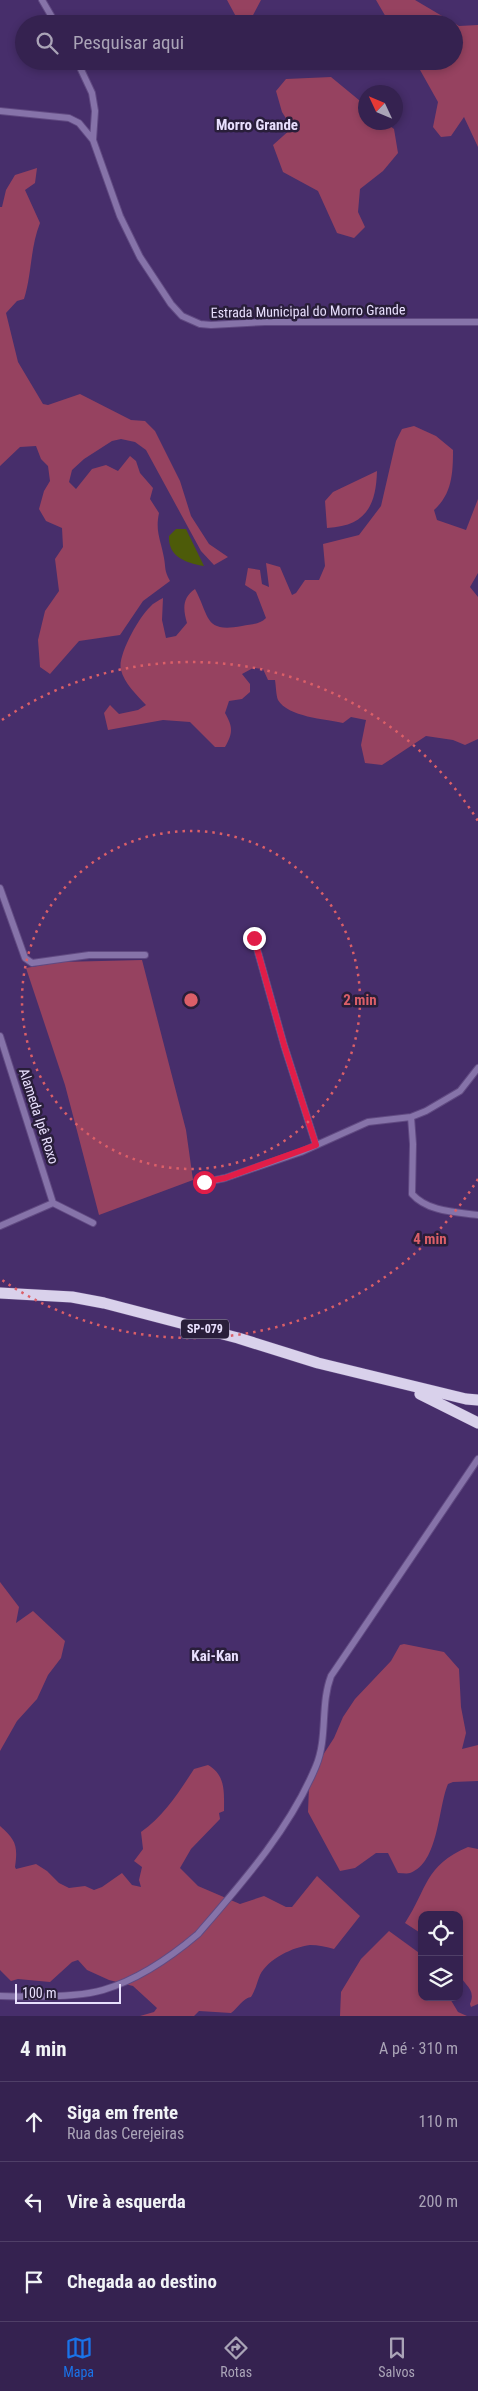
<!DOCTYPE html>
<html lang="pt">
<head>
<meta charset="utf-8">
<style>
	:root { --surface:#352250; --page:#402f5a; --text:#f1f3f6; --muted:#aaa4b7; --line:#4f3f67; --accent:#1a73e8 }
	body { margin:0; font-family:"Roboto Condensed",sans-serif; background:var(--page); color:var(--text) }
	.controls { position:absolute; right:15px; bottom:15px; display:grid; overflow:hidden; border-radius:10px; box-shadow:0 2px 8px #0003 }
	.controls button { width:45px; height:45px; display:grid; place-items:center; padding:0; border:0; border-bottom:1px solid var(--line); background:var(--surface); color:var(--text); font:25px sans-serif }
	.compass { position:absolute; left:358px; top:85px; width:45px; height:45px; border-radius:50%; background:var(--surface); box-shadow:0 2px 8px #0003; rotate:314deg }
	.scale { position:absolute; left:15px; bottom:12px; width:106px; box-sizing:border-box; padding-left:5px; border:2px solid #e8dffd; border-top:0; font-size:14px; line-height:18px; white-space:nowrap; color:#e8dffd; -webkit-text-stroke:4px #291e3a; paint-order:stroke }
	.stop { position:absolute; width:15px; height:15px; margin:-11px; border:4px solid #e11d48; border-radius:50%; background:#fff }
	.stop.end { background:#e11d48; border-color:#fff; box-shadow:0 1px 5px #0008 }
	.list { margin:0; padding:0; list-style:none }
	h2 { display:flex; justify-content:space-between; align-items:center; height:65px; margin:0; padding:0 20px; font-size:21px }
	h2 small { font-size:16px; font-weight:400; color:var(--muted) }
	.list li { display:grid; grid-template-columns:32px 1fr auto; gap:15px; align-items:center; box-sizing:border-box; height:80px; padding:0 20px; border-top:1px solid var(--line) }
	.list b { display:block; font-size:19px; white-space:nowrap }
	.list p { margin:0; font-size:16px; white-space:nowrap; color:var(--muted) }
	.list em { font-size:16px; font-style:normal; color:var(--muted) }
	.icon { flex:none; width:28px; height:28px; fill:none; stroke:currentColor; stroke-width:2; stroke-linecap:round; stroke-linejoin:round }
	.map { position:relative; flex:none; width:478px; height:2016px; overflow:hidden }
	.search { position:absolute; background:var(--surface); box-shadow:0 2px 8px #0003; left:15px; right:15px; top:15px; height:55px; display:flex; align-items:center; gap:12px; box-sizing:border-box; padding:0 18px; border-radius:28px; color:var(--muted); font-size:19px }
	.sheet { height:305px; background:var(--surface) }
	nav { display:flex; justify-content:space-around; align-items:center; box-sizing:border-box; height:70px; border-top:1px solid var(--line); background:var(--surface); font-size:14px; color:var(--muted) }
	nav a { display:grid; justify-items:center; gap:2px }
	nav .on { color:var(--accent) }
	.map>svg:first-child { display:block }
</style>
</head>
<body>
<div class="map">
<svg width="478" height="2016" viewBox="0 0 478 2016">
	<rect width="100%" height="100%" fill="#472e6b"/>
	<path fill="#964260" d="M227,0H261L252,17L240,24Z
		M376,0H415L459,26L478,25V147L464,117L451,136L441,137L433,127L438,102L415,61H454V24H390Z
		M331,77L365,105L366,122L386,123L394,129L398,153L383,171L360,189L358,212L365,227L354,238L337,233L318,191L283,172L273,145L292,128L282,112L276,91L286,79Z
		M37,168L35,183L25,190L40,223C30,248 32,274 24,299L17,301L6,313L18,362L43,404L48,405L80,394L131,420L145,421L155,431L180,481L191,516L209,544L228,557L214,565L201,551L146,450L135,442L121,439L112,441L84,459L72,470L69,482L76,489L92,469L106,465L118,471L130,456L136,461L140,473L153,488L150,499L159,513C155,532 161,540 164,558C166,569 164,570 170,581L143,601L120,635L79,641L50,674L40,667L38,640L45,611L59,591L55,559L63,547L62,528L46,521L39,509L44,491L50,481L48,466L41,459L36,446L20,447L0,466V207H2L6,190L15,175Z
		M414,426L436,436L453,450C453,473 452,494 434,510L437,520L466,530L478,499V573L470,587L478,597V739L465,745L453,740L426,736L382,765L365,763L361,745L366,720L351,717L343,723C325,719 288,717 278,700C276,695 276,686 275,680H268L263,669L253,668L242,674L250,684V692L242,699L229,701L225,713C233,727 233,733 225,747H215L190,722L163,720L108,730L104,713L110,705L119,714L138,710L146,705C137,695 124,683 121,670C117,656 139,617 150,607C153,603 158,601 163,598L162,620L166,638L176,636L187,623C183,609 182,598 195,589C210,617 204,633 242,626C251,624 259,625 266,618L256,592L245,585L248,568L260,570L262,584L269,587L266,563L280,567L292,595L296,593L305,580H319L325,566L323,544L359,535L381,506L396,441L402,429Z
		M377,471C376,507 365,526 327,528L325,501L333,492Z
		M142,960L186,1130L193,1180L99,1215L65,1085L26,968L60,962Z
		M0,1582L19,1607L16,1623L33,1611L65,1641L61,1658L48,1675L37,1699L17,1721L0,1751Z
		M404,1644L444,1652L459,1669L461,1707L466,1733L462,1749L478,1745V1781L453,1782L448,1784C438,1807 439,1863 410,1873C407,1874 402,1873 398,1873L388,1853H376L355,1868L340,1871L308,1812L309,1787L323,1755L334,1738L343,1717L355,1699L391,1661L400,1645Z
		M208,1765C226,1775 224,1793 224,1811L219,1813L220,1819L191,1849L180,1868L198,1886L240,1904L264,1896L286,1907H292L317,1876L360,1916L334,1949C327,1947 318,1945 310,1945C293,1947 268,1959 260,1975C257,1982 256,1989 251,1997C243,1998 238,2008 231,2013L199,2011L194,2016H140L154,2012L157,2008L133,1986L109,1980L87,1970L78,1960L72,1962L50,1982L18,1979L11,1981L0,1970V1826C16,1840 18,1846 15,1867L16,1869L36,1864L47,1871L59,1883L69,1888L85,1886L94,1890L102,1887L122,1873L132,1885L141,1887L139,1880L142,1867L134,1861L143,1849L141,1832C164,1816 179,1792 194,1769Z
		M468,1847L478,1849V2004L471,2007L470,2004C477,1988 462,1985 459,1972C456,1954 459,1933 459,1915H422V1934L405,1923C428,1888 424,1866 468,1847Z
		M389,1931L422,1955V1997H449L458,2012L467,2016H340L341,1992L361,1959Z"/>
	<path fill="#4d5b09" d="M176,529H186L204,566C186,563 168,557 169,536Z"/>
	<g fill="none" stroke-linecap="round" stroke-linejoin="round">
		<g stroke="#614a82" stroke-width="8">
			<path id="street" d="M42,0L56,24
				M77,61L92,93L95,111L93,140L120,216L140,257L171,304L182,316L200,324L211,325L265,322H478
				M0,111L69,118L79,123L93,140
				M0,888L25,958L32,963L89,955H145
				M254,938L284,1045L316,1145
				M0,1036L53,1203
				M411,1117L413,1144L412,1194C428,1212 456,1212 478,1215
				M200,1177L206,1182L225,1178L301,1152L368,1122L411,1117L426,1111L460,1091L478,1068
				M0,1226L53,1203L93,1223
				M0,1996C28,1997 76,1998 103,1990C137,1980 171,1957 198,1934C242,1883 290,1829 316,1766C328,1737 320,1705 331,1676L478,1459"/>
		</g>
		<g stroke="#614a82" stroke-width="12">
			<path id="highway" d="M0,1293L72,1297L104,1303L238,1338L318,1363L466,1399L478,1400
				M420,1394L478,1423"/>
		</g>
		<use href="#street" stroke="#8673a9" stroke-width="6"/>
		<use href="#highway" stroke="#d9d1eb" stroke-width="11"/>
	</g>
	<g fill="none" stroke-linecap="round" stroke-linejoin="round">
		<path stroke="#e11d48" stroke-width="6" d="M204,1182L225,1178L316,1145L284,1045L254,938"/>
	</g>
	<g fill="none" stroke="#db5f68" stroke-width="2.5" stroke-dasharray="2.5 5">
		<circle cx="191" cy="1000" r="169"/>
		<path d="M478 1179A338 338 0 0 1 2 1280M2 720A338 338 0 0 1 478 821"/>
	</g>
	<g text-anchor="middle" stroke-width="5" stroke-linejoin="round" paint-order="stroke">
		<rect fill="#291e3a" stroke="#afa5c2" stroke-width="1" x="181" y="1319.5" width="48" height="19" rx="4"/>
		<g font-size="12" font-weight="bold" fill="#e8dffd">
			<text x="205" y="1333">SP-079</text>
		</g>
		<g font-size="14" fill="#e8dffd" stroke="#291e3a">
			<text transform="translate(308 311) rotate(-1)" y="5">Estrada Municipal do Morro Grande</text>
			<text transform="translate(39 1116) rotate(72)" y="5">Alameda Ipê Roxo</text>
		</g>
		<g font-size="15" font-weight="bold" fill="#e8dffd" stroke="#291e3a">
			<text x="257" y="130">Morro Grande</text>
			<text x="215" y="1661">Kai-Kan</text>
		</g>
	</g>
	<circle cx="191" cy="1000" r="8" fill="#db5f68" stroke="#291e3a" stroke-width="2.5"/>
	<g font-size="15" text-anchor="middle" font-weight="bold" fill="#db5f68" stroke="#291e3a" stroke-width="5" stroke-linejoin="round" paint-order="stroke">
		<text x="360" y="1005">2 min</text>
		<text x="430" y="1244">4 min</text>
	</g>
</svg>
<div class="controls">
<button><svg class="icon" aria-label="locate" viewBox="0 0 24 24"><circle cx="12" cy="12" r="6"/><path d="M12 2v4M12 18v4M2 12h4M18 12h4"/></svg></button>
<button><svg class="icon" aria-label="layers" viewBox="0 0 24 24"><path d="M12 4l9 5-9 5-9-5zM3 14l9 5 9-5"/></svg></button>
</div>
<svg class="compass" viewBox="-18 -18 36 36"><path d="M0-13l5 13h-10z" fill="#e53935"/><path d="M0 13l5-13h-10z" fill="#aaa4b7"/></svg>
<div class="scale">100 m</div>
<div class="stop" style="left:204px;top:1182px"></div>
<div class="stop end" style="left:254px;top:938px"></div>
<div class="search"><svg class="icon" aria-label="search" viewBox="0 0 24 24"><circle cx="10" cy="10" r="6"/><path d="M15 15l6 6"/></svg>Pesquisar aqui</div>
</div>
<section class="sheet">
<h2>4 min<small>A pé · 310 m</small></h2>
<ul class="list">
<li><svg class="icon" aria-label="ahead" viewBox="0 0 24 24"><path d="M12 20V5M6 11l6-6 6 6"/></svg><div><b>Siga em frente</b><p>Rua das Cerejeiras</p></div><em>110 m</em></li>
<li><svg class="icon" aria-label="left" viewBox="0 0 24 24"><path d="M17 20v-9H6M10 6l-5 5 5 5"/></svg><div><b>Vire à esquerda</b></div><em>200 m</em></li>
<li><svg class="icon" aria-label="arrive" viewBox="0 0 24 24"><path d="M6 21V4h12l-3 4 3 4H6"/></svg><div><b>Chegada ao destino</b></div></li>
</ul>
</section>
<nav>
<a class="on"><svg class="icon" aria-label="map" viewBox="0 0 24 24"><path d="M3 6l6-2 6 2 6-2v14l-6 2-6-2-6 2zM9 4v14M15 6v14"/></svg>Mapa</a>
<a><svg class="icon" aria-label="directions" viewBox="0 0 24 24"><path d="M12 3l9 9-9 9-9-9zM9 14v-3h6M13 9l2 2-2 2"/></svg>Rotas</a>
<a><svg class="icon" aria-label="saved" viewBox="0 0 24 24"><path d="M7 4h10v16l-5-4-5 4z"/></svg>Salvos</a>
</nav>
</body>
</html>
